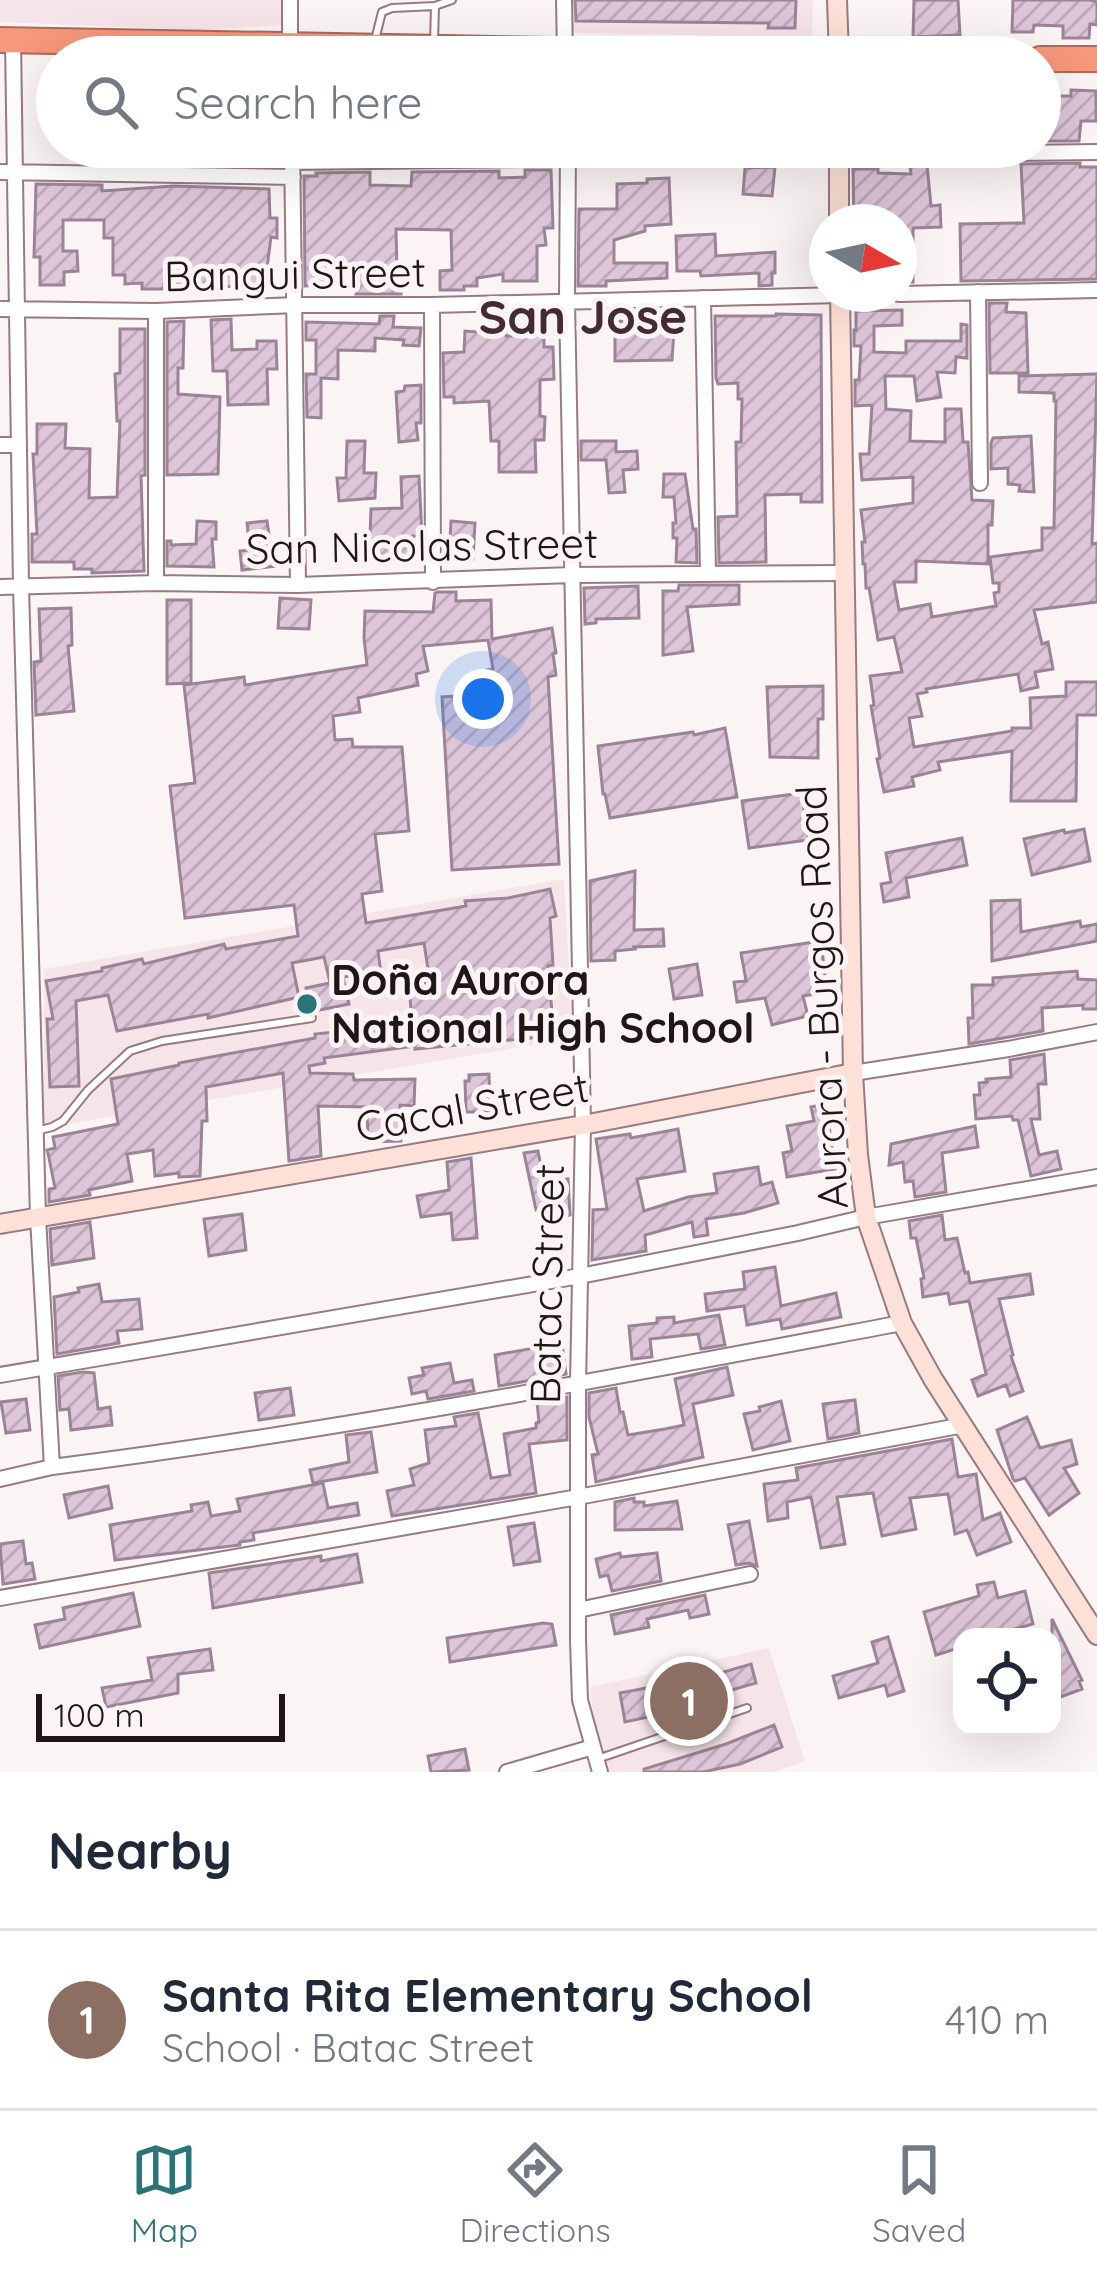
<!DOCTYPE html>
<html lang="en">
<head>
<meta charset="utf-8">
<style>
	:root { --surface:#fff; --page:#f2f2f3; --text:#1f2937; --muted:#747a83; --line:#e0e1e3; --accent:#2a747a }
	body { margin:0; font-family:Quicksand,sans-serif; background:var(--page); color:var(--text) }
	.controls { position:absolute; right:36px; bottom:36px; display:grid; overflow:hidden; border-radius:24px; box-shadow:0 12px 48px #0002 }
	.controls button { width:108px; height:108px; display:grid; place-items:center; padding:0; border:0; border-bottom:3px solid var(--line); background:var(--surface); color:var(--text); font:60px sans-serif }
	.compass { position:absolute; left:809px; top:204px; width:108px; height:108px; border-radius:50%; background:var(--surface); box-shadow:0 12px 48px #0002; rotate:99deg }
	.scale { position:absolute; left:36px; bottom:30px; width:249px; box-sizing:border-box; padding-left:12px; border:6px solid #211518; border-top:0; font-size:33px; line-height:42px; white-space:nowrap; color:#211518; -webkit-text-stroke:9px #fbf4f5; paint-order:stroke }
	.you { position:absolute; left:483px; top:699px; width:42px; height:42px; margin:-30px; border:9px solid #fff; border-radius:50%; background:#1a73e8; box-shadow:0 0 0 18px #1a73e833 }
	.badge { display:grid; place-items:center; width:78px; height:78px; border-radius:50%; background:var(--accent); color:#fff; font-size:39px; font-weight:700 }
	.pin { position:absolute; translate:-50% -50%; border:6px solid #fff; box-shadow:0 3px 12px #0006 }
	.list { margin:0; padding:0; list-style:none }
	h2 { display:flex; justify-content:space-between; align-items:center; height:156px; margin:0; padding:0 48px; font-size:51px }
	h2 small { font-size:39px; font-weight:400; color:var(--muted) }
	.list li { display:grid; grid-template-columns:78px 1fr auto; gap:36px; align-items:center; box-sizing:border-box; height:180px; padding:0 48px; border-top:3px solid var(--line) }
	.list b { display:block; font-size:45px; white-space:nowrap }
	.list p { margin:0; font-size:39px; white-space:nowrap; color:var(--muted) }
	.list em { font-size:39px; font-style:normal; color:var(--muted) }
	.icon { flex:none; width:66px; height:66px; fill:none; stroke:currentColor; stroke-width:2; stroke-linecap:round; stroke-linejoin:round }
	.map { position:relative; flex:none; width:1097px; height:1772px; overflow:hidden }
	.search { position:absolute; background:var(--surface); box-shadow:0 12px 48px #0002; left:36px; right:36px; top:36px; height:132px; display:flex; align-items:center; gap:30px; box-sizing:border-box; padding:0 42px; border-radius:66px; color:var(--muted); font-size:45px }
	.sheet { height:336px; background:var(--surface) }
	nav { display:flex; justify-content:space-around; align-items:center; box-sizing:border-box; height:168px; border-top:3px solid var(--line); background:var(--surface); font-size:33px; color:var(--muted) }
	nav a { display:grid; justify-items:center; gap:6px }
	nav .on { color:var(--accent) }
	.map>svg:first-child { display:block }
</style>
</head>
<body>
<div class="map">
<svg width="1097" height="1772" viewBox="0 0 1097 1772">
	<defs>
		<pattern id="building-hatch" width="6" height="6" patternUnits="userSpaceOnUse" patternTransform="scale(3)"><rect width="6" height="6" fill="#dec6d9"/><path d="M-1 1l2-2M0 6l6-6M5 7l2-2" fill="none" stroke="#bea9ba"/></pattern>
	</defs>
	<rect width="100%" height="100%" fill="#fbf4f5"/>
	<path fill="#f6e5e8" d="M0,0H283V25L198,30L0,22Z
		M569,0H813L812,37L568,33Z
		M564,879L573,1038L44,1128V969Z
		M769,1648L805,1762L772,1772H610L593,1715L590,1687Z"/>
	<path fill="url(#building-hatch)" stroke="#9b8496" stroke-width="3" d="M575,0H796L795,28H768L769,23L576,21Z
		M914,0H958L960,35L913,37Z
		M1013,0H1090L1097,2V25L1090,24L1089,38H1063V26L1034,25L1033,32H1012Z
		M1071,90L1096,91V121H1081L1079,141H1040L1042,96H1071Z
		M175,147H262L263,165L175,164Z
		M1080,163V167H1097V279L961,281L960,224L1024,223L1021,164Z
		M927,165L931,206L940,205L941,227L913,228V282L899,283V222H854L853,169H878V173L911,174L910,166Z
		M775,167L772,196L743,194L745,168Z
		M525,170H551L553,228H544L546,245L537,246V281H503V274L477,278V286H464V290H440V271L452,270L451,230L396,229L397,272H401V294H356L358,270H326L327,285L305,286L304,176H317L316,173L370,172V185L411,186L412,172L499,171V178L525,177Z
		M669,178L671,224L645,226V231L614,240V263H667V278L606,281V286H578L579,209H617V184L647,183V179Z
		M36,184L102,185V191L174,186L269,189L270,218H277V238L271,237L267,268H273V289L240,290V287L164,284V289H142V283L125,284V275H113V238H104V220H63V251H77L78,271L64,272V285H40V257H34Z
		M715,234L716,256L775,252V273H772V285L759,286V273L701,276L700,271H677L676,236Z
		M989,303H1007L1006,312L1026,313L1028,373H990Z
		M902,310V325L874,326V352L906,353V341H961V324L967,325V358L956,357L955,373L937,372L941,397L917,401L914,376H885L886,409L911,411L910,441L945,442V409H961L963,442H968L972,500L993,501L992,525H988V564L916,561V582H894L899,610L930,604L932,617L996,606L994,593L999,592V583H993L990,557L1042,550V528H1054L1056,401H1054V393L1019,392V376L1097,374L1092,544L1097,543V602L1034,610L1042,644L1048,642L1053,669L1035,672L1038,687L1021,691L1018,674L926,689L927,692L917,694L922,716L909,718L914,747L1012,731V728H1031L1030,698L1066,696V682H1097V715H1077L1076,801H1011L1012,751L938,762L940,770L912,777L914,786L884,792L877,759L880,758L871,706L874,705L870,676L902,672L894,637L878,640L869,588H866L865,564H863L862,542H865L861,510L913,503V477L862,480L860,454H869L872,405L855,406V380H859L861,346H854V330H856V311Z
		M776,314L821,315L822,502H801V494L765,495L766,562L719,563L718,517L737,516L736,442H741L742,399H738V383L718,384L716,378L715,316H776Z
		M380,316H394L393,327L421,328L419,346L403,345L404,340L375,338V351L338,350V379L321,378V418L307,417L306,374H316V340H306V322L379,324Z
		M231,319L232,350L257,349V341H276L277,369H267L268,404L228,405L227,371H213L211,320Z
		M184,321L183,368H178V394L220,397L218,474L167,475V322Z
		M615,321L633,322V331H674L672,360L615,361Z
		M493,322L506,323V336L544,335V347H553L554,379L540,380V416L545,417L544,440H535L536,472H499V441H491L489,401L454,403V397H444L443,353L464,352L465,331L493,333Z
		M120,329H145V475L141,476L144,571L92,573V569H74V562H32V534H37L33,454H37V424H66L65,448L90,449L89,498L117,497L120,421H117L115,374L120,373Z
		M421,385V423H416L418,440L399,442L396,392L404,391L405,386Z
		M1031,436L1034,492L1019,491L1020,485L1008,484V468L991,469V443L993,438Z
		M347,441H365L364,473H376L375,498L339,501L337,478H346Z
		M581,441H616V452L637,451L638,469L623,470L625,492L609,493L606,460H581Z
		M664,474H685L693,529H696L697,563L676,562L677,538H673V523H676L674,497H663Z
		M419,476L422,536H413L415,559L369,562L371,509L402,508L401,477Z
		M197,521L216,522V539H212L214,567L167,566V541H171V545L196,544Z
		M267,521L271,548H275L277,566L242,570L240,551L250,550L247,523Z
		M451,521L475,523L473,559L449,557Z
		M679,585H739V604L687,607L693,651L663,655V591H678Z
		M638,586L639,618L596,619V623L585,624L584,588Z
		M438,592H456V601L491,600L492,639L552,628L556,653L553,654L556,675L548,677L559,864L452,870L442,697L491,694L487,670L493,669L488,640L423,646L428,671L416,674L418,685L358,698L360,712L333,716L335,740L352,739L353,747H402L409,831L375,834L382,891L362,894L366,923L466,906L465,901L508,898L550,889L556,916L550,918L553,965L548,966L554,1036L415,1049V1046L324,1058L325,1063L309,1066L310,1073L353,1074L354,1080L415,1079L414,1106L400,1105L401,1141L368,1142L367,1107L318,1106L321,1156L289,1161L283,1073L206,1087L207,1121H202L200,1176L179,1177V1173L155,1176L153,1150L127,1154L132,1181L89,1190L90,1195L49,1202V1189L55,1188L48,1153L47,1150L55,1148L53,1137L118,1124L111,1079L179,1065V1063L315,1038V1034L354,1030V1026L384,1023V1026L412,1022L409,984L430,982L424,943L378,951L381,973L343,977L349,1004L315,1011H311L306,988L330,983L324,957L292,963L299,997L208,1018V1014L117,1031L108,995L76,1001L79,1086L50,1087L47,1019H53L46,981L102,971V968L142,959L144,964L224,944L226,949L298,936L294,905L185,918L170,786L195,783L184,685L244,677L245,685L367,665L364,638L365,611L433,612L435,593Z
		M280,598L311,600L309,629L278,628Z
		M167,600H191V683L167,684Z
		M71,608L72,645L68,646L74,711L36,715L34,662L41,661L39,609Z
		M823,686V719H818V758L770,757L767,687Z
		M725,728L737,797L610,818L605,794H603L598,746L693,732L694,735Z
		M802,793L808,840L749,848L742,801Z
		M1084,829L1090,861L1032,875L1024,839L1064,830L1065,833Z
		M962,838L967,865L906,878L909,897L884,902L881,884L891,882L886,853Z
		M635,871L634,930L663,929L664,946L634,947L635,949L615,951V960L591,961L590,881Z
		M1020,900L1021,932L1080,921L1081,927L1097,924V941L992,961L991,901Z
		M821,941L827,992L803,996L808,1016L772,1025L765,998L737,1002L734,982L746,981L741,953Z
		M697,964L702,995L674,999L669,969Z
		M1077,971L1078,979L1097,980V1009H1083V1005L1042,1008L1043,1031L969,1044L968,1018H973L972,985H993V978Z
		M1044,1054L1046,1084H1038L1040,1119H1031L1039,1155L1057,1151L1061,1169L1031,1176L1018,1120H1013L1012,1116L976,1119L974,1095H980L979,1083L987,1082L986,1079L1011,1077L1010,1060Z
		M489,1074L490,1112H466L465,1081H469V1075Z
		M826,1104L835,1169L787,1177L783,1153L792,1151L787,1126L814,1121L811,1107Z
		M975,1126L978,1147L942,1153L946,1192L915,1197L913,1181L905,1182L903,1162L889,1165L891,1144Z
		M678,1129L685,1171L637,1179L644,1211L688,1197L717,1193L714,1174L758,1167L761,1185L772,1182L778,1203L744,1213L706,1219L708,1235L694,1237L692,1222L645,1235L646,1251L592,1260L593,1210L607,1209L596,1139L630,1134L631,1138Z
		M538,1151L544,1182L568,1179L570,1215L556,1219L554,1206L536,1210L524,1153Z
		M471,1158L477,1238L453,1240L451,1213L421,1217L417,1196L449,1190L447,1162Z
		M242,1214L246,1250L209,1256L204,1219Z
		M942,1215L945,1240L957,1238L965,1273L968,1272L970,1283L1030,1274L1033,1294L999,1299L1013,1355L1011,1356L1023,1391L1010,1396L1006,1385L978,1396L972,1380L986,1374L969,1301L950,1304L948,1293L923,1297L921,1279L924,1278L916,1238H911L909,1221Z
		M90,1222L94,1258L52,1265L50,1229Z
		M775,1267L781,1306L836,1293L841,1317L782,1329L780,1319L747,1325L744,1306L707,1311L705,1294L745,1289L743,1272Z
		M99,1284L102,1302L139,1299L142,1329L117,1331L119,1343L57,1354L54,1297L79,1292L78,1288Z
		M719,1315L725,1345L701,1349L698,1334L650,1339L652,1357L632,1359L629,1326L657,1323V1318L674,1317V1323Z
		M562,1343L566,1374L499,1386L495,1355Z
		M450,1363L454,1383L472,1380L474,1391L428,1399L426,1391L412,1394L409,1378L424,1375L422,1368Z
		M727,1367L733,1395L693,1404L703,1457L596,1482L592,1455L598,1454L589,1417V1393L616,1388L620,1412H623L628,1435L665,1429L684,1425L675,1379Z
		M83,1372L94,1373L98,1409L110,1407L112,1425L71,1430L69,1409L60,1410L58,1376Z
		M290,1388L294,1415L259,1420L255,1393Z
		M567,1397V1440L529,1444L536,1493L392,1516L387,1491L414,1485L410,1469L429,1463L425,1430L456,1426L454,1417L478,1413L491,1478L510,1475L504,1434L536,1428V1423L539,1422L537,1402Z
		M26,1399L30,1430L6,1433L1,1402Z
		M855,1400L859,1433L828,1439L823,1404Z
		M781,1401L790,1441L753,1450L744,1414L760,1411L759,1407Z
		M1027,1417L1040,1448L1071,1440L1077,1464L1064,1468L1079,1493L1049,1515L1025,1478L1015,1481L1013,1479L997,1430Z
		M371,1432L377,1472L313,1483L310,1470L349,1462L346,1435Z
		M952,1439L958,1477L976,1474L983,1520L1000,1513L1011,1542L977,1555L967,1530L955,1534L948,1494L910,1498L916,1529L882,1536L873,1493L837,1497L845,1544L821,1548L811,1497L787,1502L788,1518L768,1521L764,1484L798,1480L796,1468Z
		M323,1483L328,1508L357,1503L359,1515L253,1533L254,1540L240,1542V1545L115,1560L110,1525L192,1511L191,1505L208,1502L211,1516L240,1511L237,1499Z
		M108,1486L112,1508L69,1518L64,1495Z
		M634,1498V1502H644V1506L677,1501L682,1529L615,1530V1502Z
		M749,1521L757,1566L749,1563L736,1565L728,1525Z
		M534,1523L540,1561L514,1565L508,1527Z
		M23,1541L26,1564L32,1563L35,1579L3,1584L0,1544Z
		M620,1553L621,1557L657,1553L661,1581L612,1591L608,1575L600,1577L596,1559Z
		M357,1554L362,1582L213,1608L209,1573L321,1556V1561Z
		M994,1582L998,1598L1025,1591L1033,1624L993,1635V1637H962V1647L936,1655L924,1612L979,1596L977,1585Z
		M133,1593L140,1626L40,1648L35,1625L65,1619L63,1608Z
		M705,1595L709,1614L690,1618L688,1610L647,1619L649,1627L615,1634L611,1615Z
		M1052,1619L1082,1680L1079,1681L1082,1689L1052,1700Z
		M543,1623L552,1624L556,1645L450,1662L447,1638Z
		M888,1637L904,1691L888,1696L885,1685L839,1698L833,1676L878,1663L872,1642Z
		M210,1649L213,1670L178,1674V1693L106,1707L102,1688L152,1680L148,1658Z
		M751,1664L756,1683L693,1701L662,1711V1714L625,1722L620,1693L657,1686L658,1691Z
		M774,1725L782,1747L740,1764L703,1772H644V1769L726,1744Z
		M465,1749L469,1770L431,1772L428,1756Z"/>
	<g fill="none" stroke-linecap="round" stroke-linejoin="round">
		<g stroke="#987b81" stroke-width="10">
			<path id="lane" d="M435,6L452,0
				M375,40L382,12L392,8L435,6L434,42
				M40,1130L52,1127L63,1121L88,1090L130,1051L162,1041L312,1018
				M600,1758L747,1708"/>
		</g>
		<g stroke="#987b81" stroke-width="18">
			<path id="street" d="M290,0V49
				M564,0L565,55
				M292,147L298,585
				M568,147L567,301L583,1125L578,1384V1640L580,1700L600,1772
				M293,162L1097,152
				M0,172L293,177
				M978,292L980,483
				M899,294L1097,290
				M703,298L708,573
				M432,305L433,582
				M0,309L156,311L296,305H432L879,294
				M0,445H18
				M156,583V311
				M0,587L156,583L298,585L572,575L846,573
				M853,1073L1008,1049L1097,1032
				M0,1375L580,1276L798,1233L866,1217L1097,1177
				M52,1467C337,1431 620,1376 902,1323
				M0,1479L52,1467L38,1217L21,586L13,40
				M0,1598L578,1497L964,1425
				M578,1610L750,1574
				M507,1772L593,1747"/>
		</g>
		<g stroke="#987b81" stroke-width="22">
			<path id="secondary" d="M837,0L839,57
				M839,147V222
				M840,294L853,1073L858,1155L866,1217L902,1323L933,1379L1097,1635
				M0,1224L583,1125L853,1073"/>
		</g>
		<g stroke="#ac6a58" stroke-width="28">
			<path id="highway" d="M0,40L936,57
				M1040,59H1097"/>
		</g>
		<use href="#lane" stroke="#fff" stroke-width="6"/>
		<use href="#street" stroke="#fff" stroke-width="14"/>
		<use href="#secondary" stroke="#fde0d7" stroke-width="18"/>
		<use href="#highway" stroke="#f7977b" stroke-width="24"/>
	</g>
	<circle fill="#2a747a" stroke="#fbf4f5" stroke-width="4.5" cx="307" cy="1004" r="12"/>
	<g text-anchor="middle" stroke-width="10" stroke-linejoin="round" paint-order="stroke">
		<g font-size="42" fill="#211518" stroke="#fbf4f5">
			<text transform="translate(295 274) rotate(-1)" y="15">Bangui Street</text>
			<text transform="translate(422 546) rotate(-1)" y="15">San Nicolas Street</text>
			<text transform="translate(822 997) rotate(-93)" y="15">Aurora - Burgos Road</text>
			<text transform="translate(472 1107) rotate(-10)" y="15">Cacal Street</text>
			<text transform="translate(547 1284) rotate(-89)" y="15">Batac Street</text>
		</g>
		<g font-size="42" font-weight="bold" fill="#211518" stroke="#fbf4f5" text-anchor="start">
			<text x="331" y="995">Doña Aurora<tspan x="331" dy="48">National High School</tspan></text>
		</g>
		<g font-size="48" font-weight="bold" fill="#442b31" stroke="#fbf4f5">
			<text x="583" y="334">San Jose</text>
		</g>
	</g>
</svg>
<div class="controls">
<button><svg class="icon" aria-label="locate" viewBox="0 0 24 24"><circle cx="12" cy="12" r="6"/><path d="M12 2v4M12 18v4M2 12h4M18 12h4"/></svg></button>
</div>
<svg class="compass" viewBox="-18 -18 36 36"><path d="M0-13l5 13h-10z" fill="#e53935"/><path d="M0 13l5-13h-10z" fill="#747a83"/></svg>
<div class="scale">100 m</div>
<div class="you"></div>
<div class="pin badge" style="left:689px;top:1701px;background:#8d6e63">1</div>
<div class="search"><svg class="icon" aria-label="search" viewBox="0 0 24 24"><circle cx="10" cy="10" r="6"/><path d="M15 15l6 6"/></svg>Search here</div>
</div>
<section class="sheet">
<h2>Nearby<small></small></h2>
<ul class="list">
<li><span class="badge" style="background:#8d6e63">1</span><div><b>Santa Rita Elementary School</b><p>School · Batac Street</p></div><em>410 m</em></li>
</ul>
</section>
<nav>
<a class="on"><svg class="icon" aria-label="map" viewBox="0 0 24 24"><path d="M3 6l6-2 6 2 6-2v14l-6 2-6-2-6 2zM9 4v14M15 6v14"/></svg>Map</a>
<a><svg class="icon" aria-label="directions" viewBox="0 0 24 24"><path d="M12 3l9 9-9 9-9-9zM9 14v-3h6M13 9l2 2-2 2"/></svg>Directions</a>
<a><svg class="icon" aria-label="saved" viewBox="0 0 24 24"><path d="M7 4h10v16l-5-4-5 4z"/></svg>Saved</a>
</nav>
</body>
</html>
